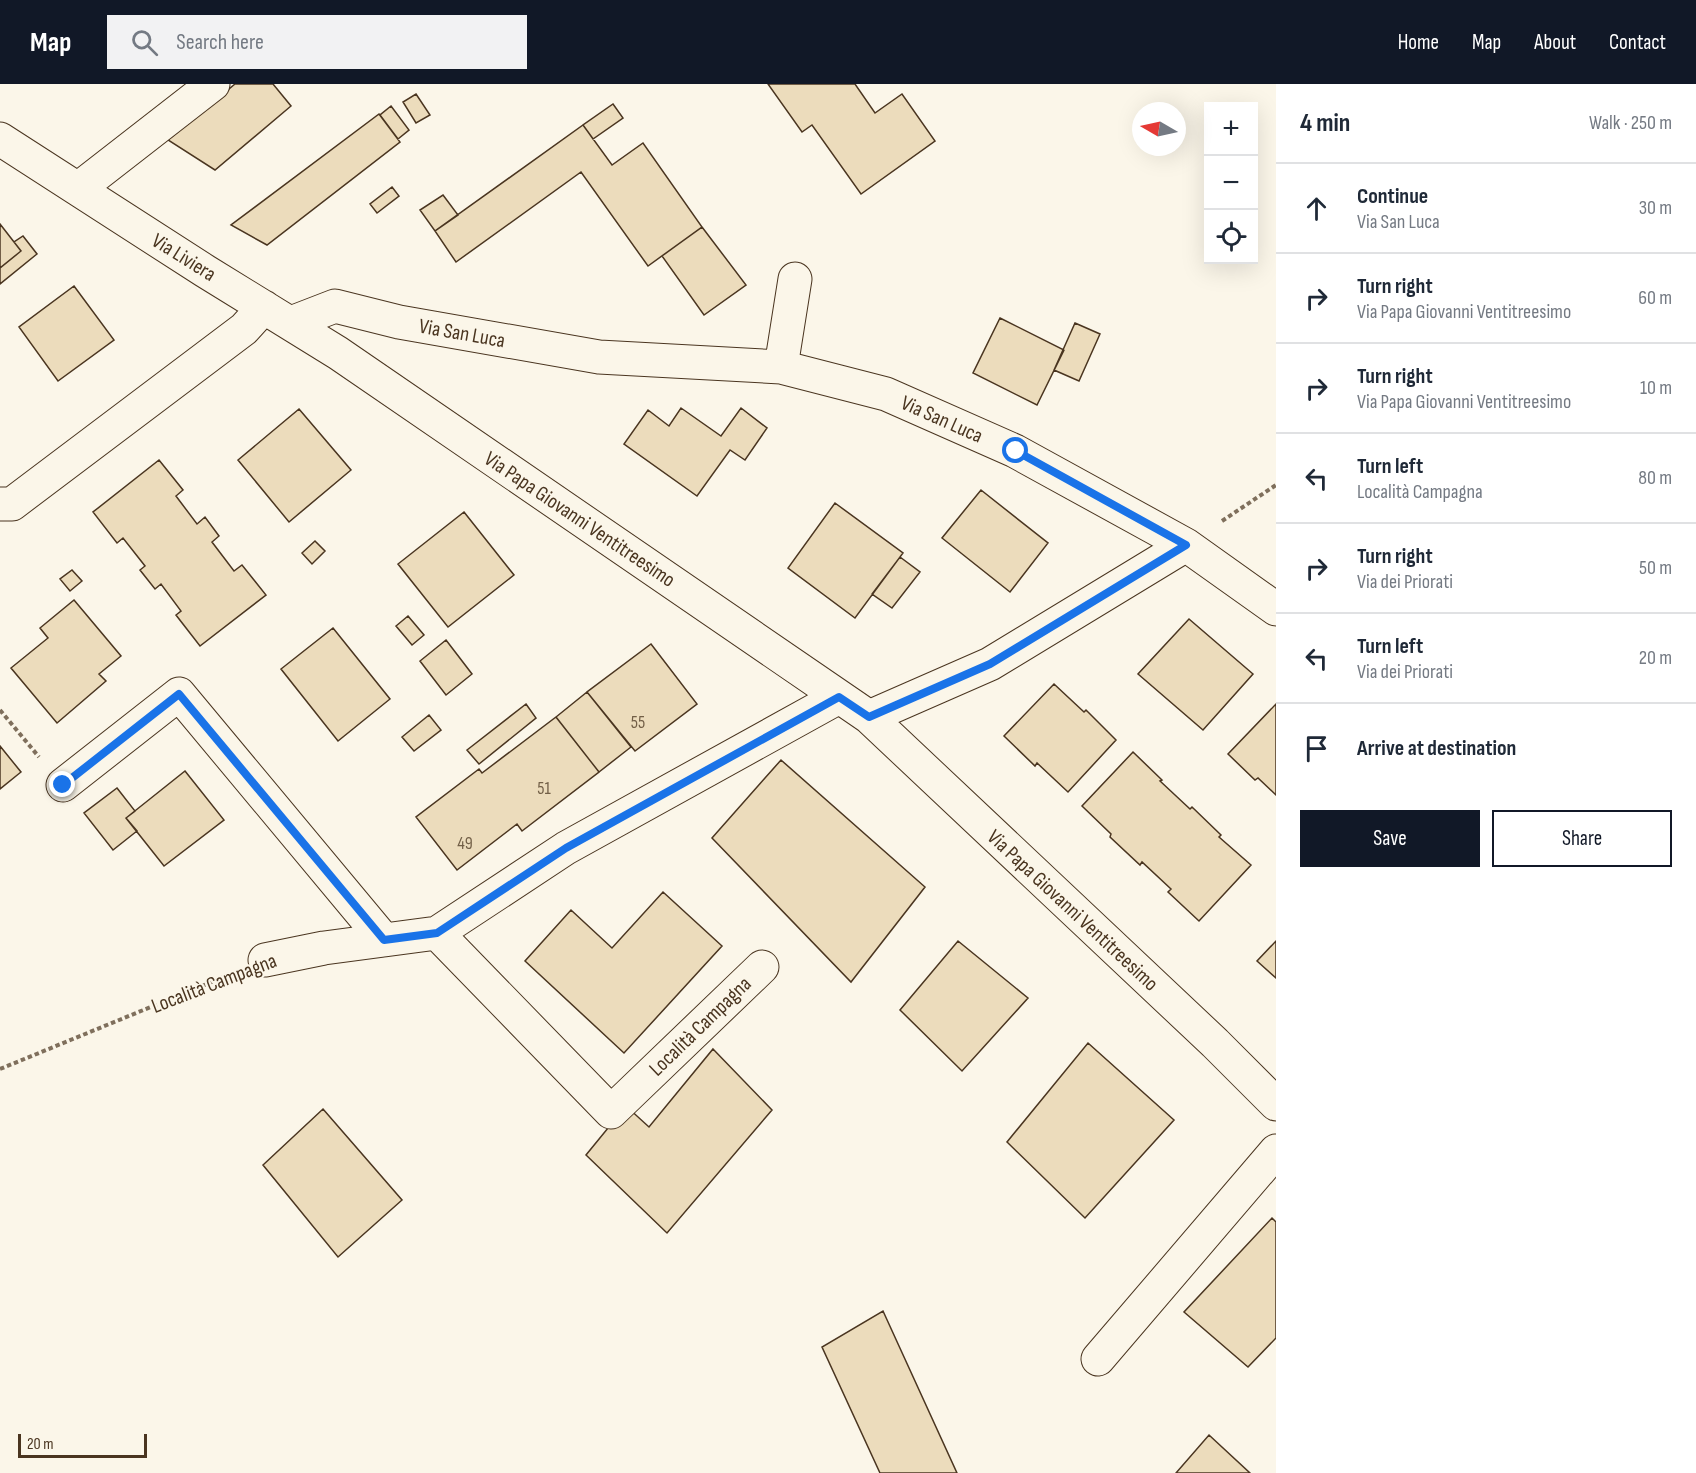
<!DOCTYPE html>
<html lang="en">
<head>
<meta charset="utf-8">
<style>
	:root { --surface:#fff; --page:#f2f2f3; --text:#1f2937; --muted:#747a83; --line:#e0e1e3; --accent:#111827 }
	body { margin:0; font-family:"Sofia Sans Condensed",sans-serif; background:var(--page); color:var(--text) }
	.controls { position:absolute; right:18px; top:18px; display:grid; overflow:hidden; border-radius:0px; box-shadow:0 6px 24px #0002 }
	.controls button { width:54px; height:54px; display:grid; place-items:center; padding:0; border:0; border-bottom:2px solid var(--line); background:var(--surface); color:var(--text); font:30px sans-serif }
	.compass { position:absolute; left:1132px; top:18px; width:54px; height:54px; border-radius:50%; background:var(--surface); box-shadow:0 6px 24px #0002; rotate:279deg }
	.scale { position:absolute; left:18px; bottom:15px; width:129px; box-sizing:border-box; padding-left:6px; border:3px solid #4a3520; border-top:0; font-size:16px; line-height:21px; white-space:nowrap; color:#4a3520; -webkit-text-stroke:4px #fbf6e9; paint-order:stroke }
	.stop { position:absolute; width:18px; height:18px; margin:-14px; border:4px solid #1a73e8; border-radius:50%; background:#fff }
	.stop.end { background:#1a73e8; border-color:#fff; box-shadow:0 2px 6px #0008 }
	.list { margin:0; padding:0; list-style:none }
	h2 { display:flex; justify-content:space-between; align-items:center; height:78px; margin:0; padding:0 24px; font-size:26px }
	h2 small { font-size:20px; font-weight:400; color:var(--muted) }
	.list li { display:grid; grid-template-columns:39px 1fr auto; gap:18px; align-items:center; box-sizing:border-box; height:90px; padding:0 24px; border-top:2px solid var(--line) }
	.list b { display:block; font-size:22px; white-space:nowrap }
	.list p { margin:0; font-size:20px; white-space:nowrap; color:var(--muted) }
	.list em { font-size:20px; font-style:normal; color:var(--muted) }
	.actions { display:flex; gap:12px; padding:18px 24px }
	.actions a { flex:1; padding:14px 0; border:2px solid var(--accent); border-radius:0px; text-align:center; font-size:21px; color:var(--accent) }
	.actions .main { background:var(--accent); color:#fff }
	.icon { flex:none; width:33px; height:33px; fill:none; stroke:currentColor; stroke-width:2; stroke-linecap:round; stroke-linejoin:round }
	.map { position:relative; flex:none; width:1276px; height:1389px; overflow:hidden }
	header { display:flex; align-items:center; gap:36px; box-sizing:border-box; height:84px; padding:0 30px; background:var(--accent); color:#fff }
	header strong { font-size:28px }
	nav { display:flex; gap:33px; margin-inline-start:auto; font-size:21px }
	.search { width:420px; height:54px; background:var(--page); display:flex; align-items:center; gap:15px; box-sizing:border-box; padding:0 21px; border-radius:0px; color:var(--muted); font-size:22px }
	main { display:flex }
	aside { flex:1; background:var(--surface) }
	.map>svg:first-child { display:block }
</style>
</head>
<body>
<header>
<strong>Map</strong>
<div class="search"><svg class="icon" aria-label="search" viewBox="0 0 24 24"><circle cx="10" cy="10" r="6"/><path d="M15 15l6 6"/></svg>Search here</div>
<nav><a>Home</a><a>Map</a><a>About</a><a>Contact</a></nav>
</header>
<main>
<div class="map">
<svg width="1276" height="1389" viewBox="0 0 1276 1389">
	<rect width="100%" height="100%" fill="#fbf6e9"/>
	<path fill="#ecdcbc" stroke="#4a3520" stroke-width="1.5" d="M235,0H273L291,22L215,86L168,56Z
		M768,0H855L875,29L902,10L935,57L861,110L812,41L802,48Z
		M416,10L430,31L416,39L403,18Z
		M613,20L623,34L593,55L583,41Z
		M391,22L409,46L398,55L380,31Z
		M379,30L400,58L267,161L231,141Z
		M583,41L612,81L643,59L702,143L648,182L581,88L456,178L435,147Z
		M392,103L399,112L377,129L370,120Z
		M443,111L458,131L435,147L420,126Z
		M0,140L21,167L0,184Z
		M702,143L746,201L704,231L662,172Z
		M23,152L37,170L0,200V184L21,167L14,158Z
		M74,202L114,256L58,297L19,243Z
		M1000,234L1064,266L1037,321L973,289Z
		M1075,239L1100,250L1079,297L1054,286Z
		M681,324L721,352L741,324L767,344L745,376L730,366L697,412L624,360L648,326L669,342Z
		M299,325L351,386L289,438L238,376Z
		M159,376L183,406L176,412L197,440L205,433L219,452L212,458L234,487L242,481L266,511L200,562L176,531L181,527L161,500L155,505L140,486L145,482L123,454L117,459L93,428Z
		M981,406L1048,459L1010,508L942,454Z
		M835,419L903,469L855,534L788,484Z
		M464,428L514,491L448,543L398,480Z
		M315,457L325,467L312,480L302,469Z
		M900,473L920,488L892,524L872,510Z
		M72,486L82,497L70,507L60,495Z
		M74,516L121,572L99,590L106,597L57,639L11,584L48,554L40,544Z
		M408,532L424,551L412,561L396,542Z
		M1189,535L1253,590L1203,646L1138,590Z
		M333,544L390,615L338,657L281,585Z
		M446,556L472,590L446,611L420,577Z
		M651,560L697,620L635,667L587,608Z
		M1054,600L1084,628L1086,626L1116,656L1068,708L1037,679L1035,682L1004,652Z
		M587,608L631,663L599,688L556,633Z
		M526,620L536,634L479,680L467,666Z
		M1276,620V711L1258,694L1255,696L1228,670Z
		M429,631L441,646L414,667L402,653Z
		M556,633L599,688L522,747L517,740L457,786L416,733L479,685L482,689Z
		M0,662L21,688L0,705Z
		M1133,668L1162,696L1160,697L1190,725L1192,723L1221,751L1219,753L1251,781L1199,837L1168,808L1171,805L1142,778L1140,781L1110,753L1111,750L1082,722Z
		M781,676L925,803L851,898L712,754Z
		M185,687L224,736L164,782L126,734Z
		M117,704L135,727L126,734L137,747L113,766L84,729Z
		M663,808L722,862L624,969L525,877L571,826L612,864Z
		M958,857L1028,914L962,987L900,926Z
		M1276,857V894L1257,877Z
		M1088,959L1174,1036L1085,1134L1007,1058Z
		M713,965L772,1026L667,1149L586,1071L626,1022L649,1043Z
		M323,1025L402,1116L338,1173L263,1081Z
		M1272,1134L1276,1138V1254L1248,1283L1184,1228Z
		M883,1227L957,1389H880L822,1263Z
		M1209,1351L1250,1389H1176Z"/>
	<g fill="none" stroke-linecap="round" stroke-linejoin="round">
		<g stroke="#4a3520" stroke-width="35">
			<path id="minor" d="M0,55L205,187L338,269L869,633L1215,959L1276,1020
				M78,105L213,0
				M291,239L335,222L399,238L599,273L781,283L886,310L1015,367L1186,461L1276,525
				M781,283L795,195
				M0,420H12L244,245L264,223
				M869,633L990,580L1186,461
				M63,701L179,610L384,856
				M437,849L611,1028L762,883
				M265,876L324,864L437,849L566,764L839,613
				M1098,1275L1276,1067"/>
		</g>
		<path stroke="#7f6f5c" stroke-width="4" stroke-dasharray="4.5 3" stroke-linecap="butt" d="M1222,437L1276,401
			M0,626L39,673
			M0,985L231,890"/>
		<use href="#minor" stroke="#fbf6e9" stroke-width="33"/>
	</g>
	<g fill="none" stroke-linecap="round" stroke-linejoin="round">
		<path stroke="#1a73e8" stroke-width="8" d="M63,701L179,610L384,856L437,849L566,764L839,613L869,633L990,580L1186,461L1016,367"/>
	</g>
	<g text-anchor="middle" stroke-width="4.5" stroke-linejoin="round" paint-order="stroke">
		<g font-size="18" fill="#725f47">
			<text x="638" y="644">55</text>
			<text x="544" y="710">51</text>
			<text x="465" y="765">49</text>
		</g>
		<g font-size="21" fill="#4a3520" stroke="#fbf6e9">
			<text transform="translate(184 173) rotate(32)" y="7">Via Liviera</text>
			<text transform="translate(462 249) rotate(10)" y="7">Via San Luca</text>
			<text transform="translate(942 335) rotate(24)" y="7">Via San Luca</text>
			<text transform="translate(580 435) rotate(34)" y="7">Via Papa Giovanni Ventitreesimo</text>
			<text transform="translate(1073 826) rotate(43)" y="7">Via Papa Giovanni Ventitreesimo</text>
			<text transform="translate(214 899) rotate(-21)" y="7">Località Campagna</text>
			<text transform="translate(700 942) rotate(-44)" y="7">Località Campagna</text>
		</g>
	</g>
</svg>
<div class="controls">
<button>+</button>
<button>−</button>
<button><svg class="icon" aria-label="locate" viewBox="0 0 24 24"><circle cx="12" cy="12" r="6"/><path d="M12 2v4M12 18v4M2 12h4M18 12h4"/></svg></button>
</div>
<svg class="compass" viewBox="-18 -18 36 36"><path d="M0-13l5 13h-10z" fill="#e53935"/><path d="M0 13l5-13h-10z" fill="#747a83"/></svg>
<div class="scale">20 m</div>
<div class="stop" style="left:1016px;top:367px"></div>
<div class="stop end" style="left:63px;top:701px"></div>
</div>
<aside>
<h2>4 min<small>Walk · 250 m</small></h2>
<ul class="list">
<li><svg class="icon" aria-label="ahead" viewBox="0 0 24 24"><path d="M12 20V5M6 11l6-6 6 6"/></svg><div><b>Continue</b><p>Via San Luca</p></div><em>30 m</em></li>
<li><svg class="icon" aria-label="right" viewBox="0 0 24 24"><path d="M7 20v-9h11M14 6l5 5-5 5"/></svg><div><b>Turn right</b><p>Via Papa Giovanni Ventitreesimo</p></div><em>60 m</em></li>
<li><svg class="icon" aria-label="right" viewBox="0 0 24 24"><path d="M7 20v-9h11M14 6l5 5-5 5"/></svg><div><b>Turn right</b><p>Via Papa Giovanni Ventitreesimo</p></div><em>10 m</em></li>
<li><svg class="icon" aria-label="left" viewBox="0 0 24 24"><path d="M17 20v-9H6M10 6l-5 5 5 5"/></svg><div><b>Turn left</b><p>Località Campagna</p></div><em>80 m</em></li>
<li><svg class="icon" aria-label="right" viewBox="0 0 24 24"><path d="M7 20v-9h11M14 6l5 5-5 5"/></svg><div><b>Turn right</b><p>Via dei Priorati</p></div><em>50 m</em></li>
<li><svg class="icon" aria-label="left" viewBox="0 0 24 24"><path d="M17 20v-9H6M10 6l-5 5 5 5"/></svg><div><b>Turn left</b><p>Via dei Priorati</p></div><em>20 m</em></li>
<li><svg class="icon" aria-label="arrive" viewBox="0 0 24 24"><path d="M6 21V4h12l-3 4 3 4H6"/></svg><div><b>Arrive at destination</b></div></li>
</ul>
<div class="actions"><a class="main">Save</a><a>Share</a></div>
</aside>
</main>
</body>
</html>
